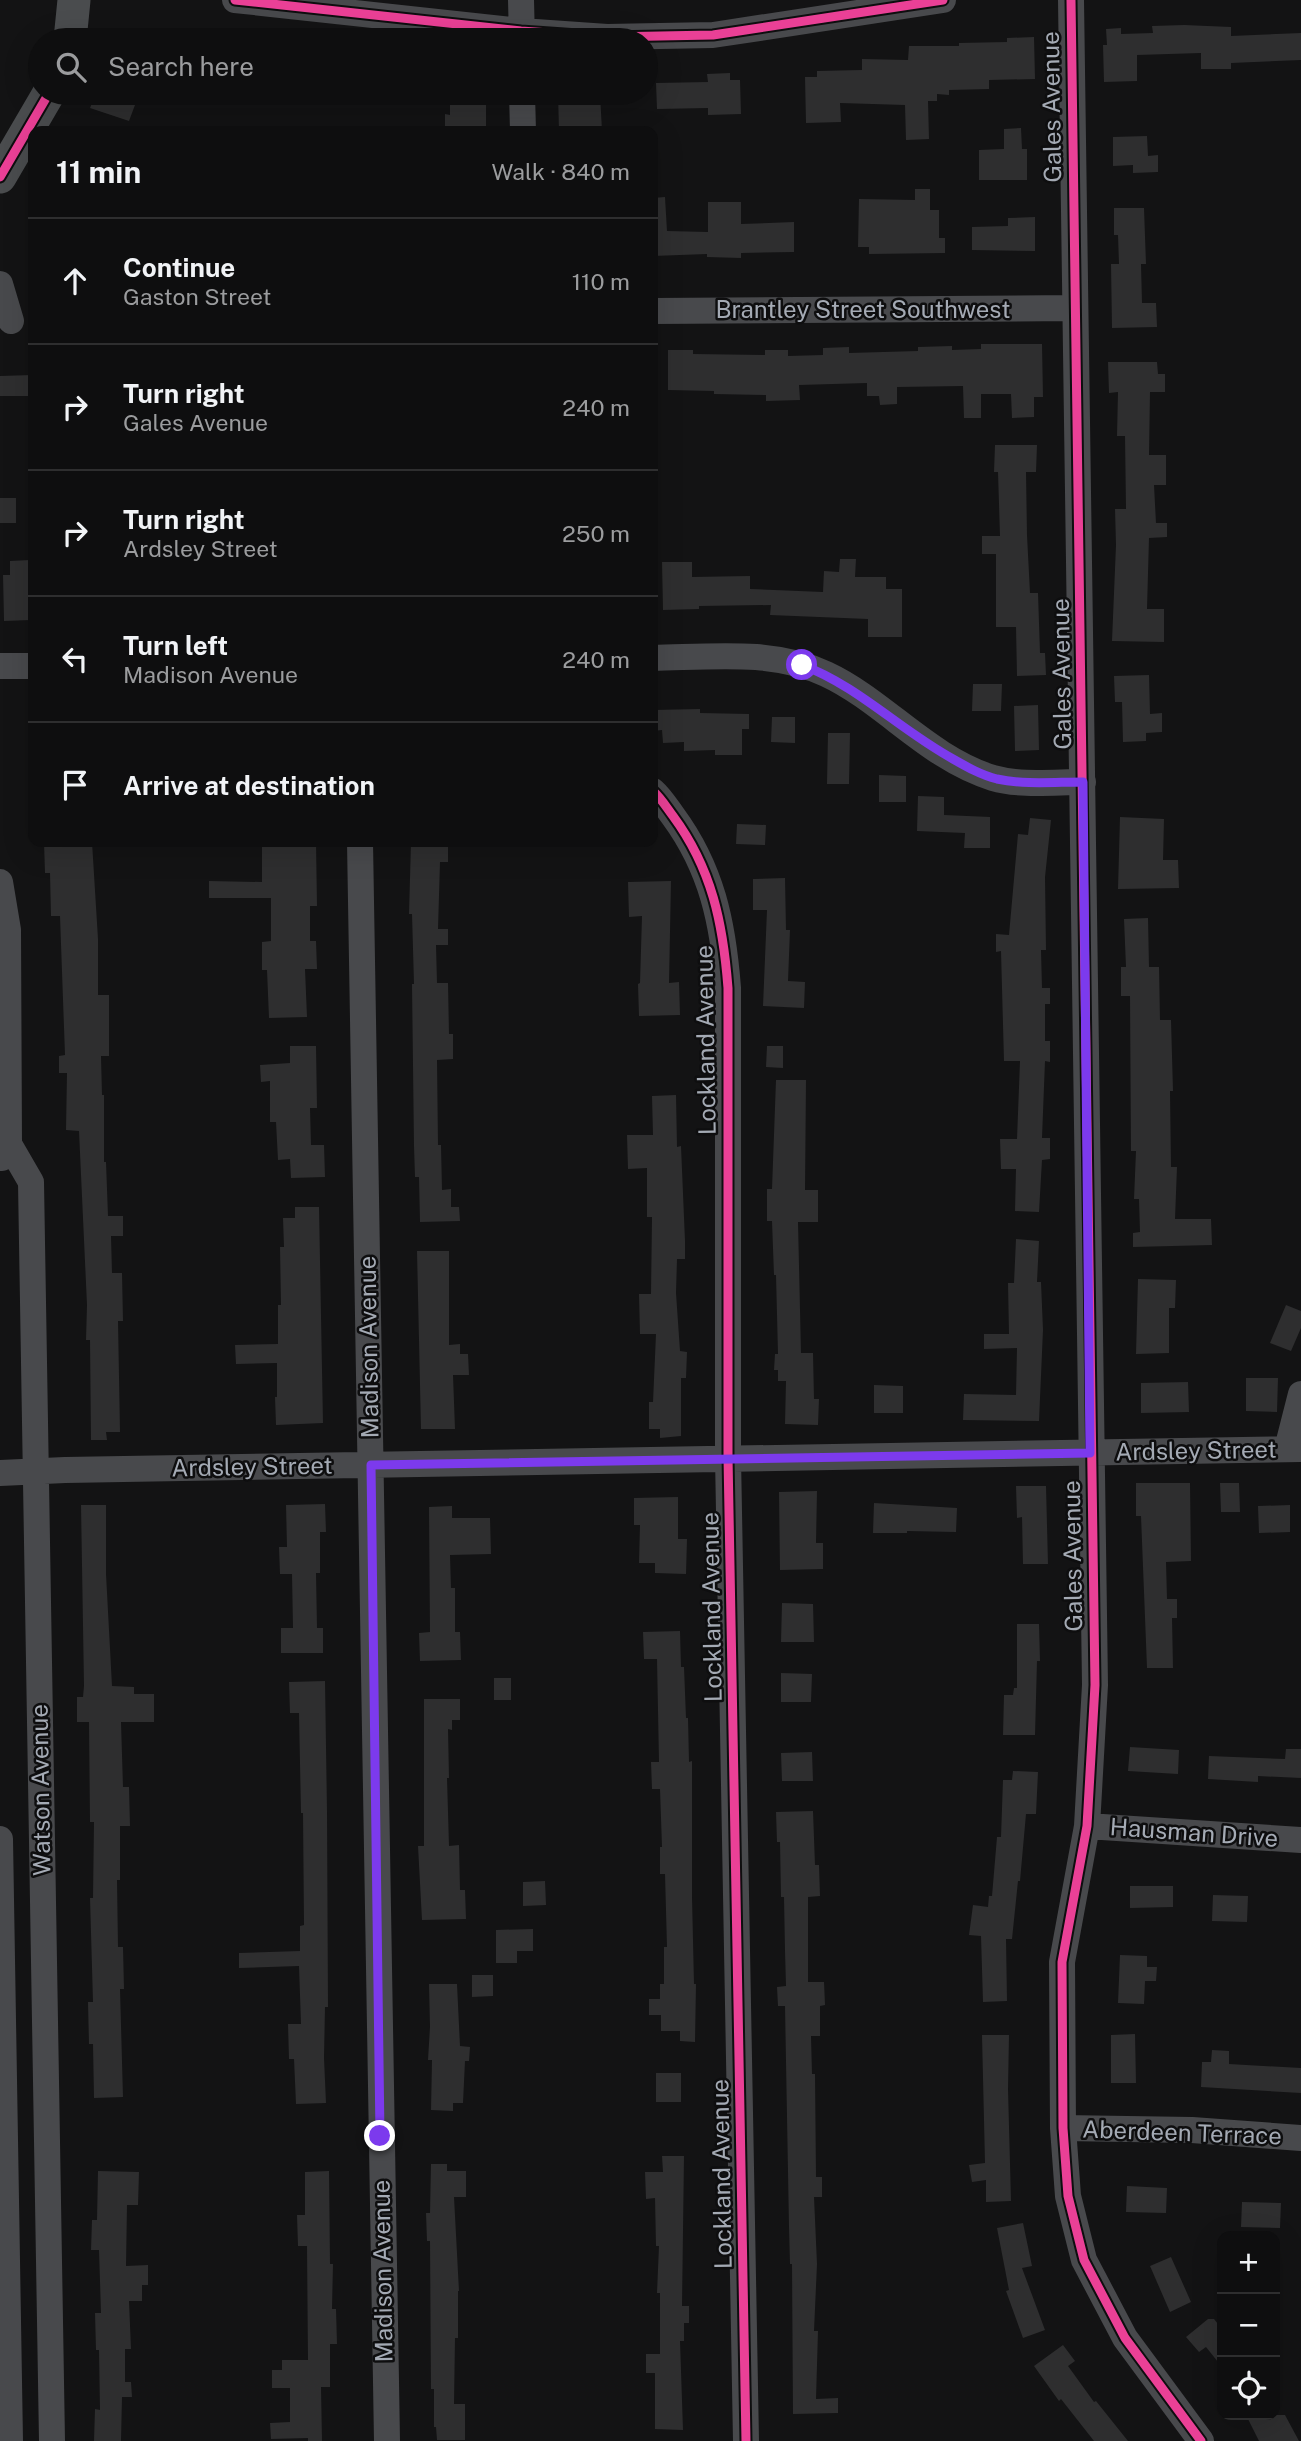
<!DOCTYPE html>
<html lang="en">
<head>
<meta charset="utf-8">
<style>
	:root { --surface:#0e0e0f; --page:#171718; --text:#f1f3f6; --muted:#9b9c9e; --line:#2e2e2f }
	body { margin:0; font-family:"Public Sans",sans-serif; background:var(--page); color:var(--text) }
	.controls { position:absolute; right:21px; bottom:21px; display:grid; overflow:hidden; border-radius:14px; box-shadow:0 7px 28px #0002 }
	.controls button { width:63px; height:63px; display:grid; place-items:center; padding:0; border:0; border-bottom:2px solid var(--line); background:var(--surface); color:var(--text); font:35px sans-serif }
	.stop { position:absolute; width:21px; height:21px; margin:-16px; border:5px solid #7c3aed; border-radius:50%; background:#fff }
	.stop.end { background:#7c3aed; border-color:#fff; box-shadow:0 2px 7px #0008 }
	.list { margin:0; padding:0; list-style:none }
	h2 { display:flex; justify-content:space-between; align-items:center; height:91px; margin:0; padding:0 28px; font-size:30px }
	h2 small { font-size:23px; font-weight:400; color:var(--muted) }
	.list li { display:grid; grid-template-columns:46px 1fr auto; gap:21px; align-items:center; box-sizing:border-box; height:126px; padding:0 28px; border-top:2px solid var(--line) }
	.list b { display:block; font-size:26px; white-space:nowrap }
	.list p { margin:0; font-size:23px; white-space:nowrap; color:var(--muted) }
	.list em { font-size:23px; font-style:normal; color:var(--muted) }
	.icon { flex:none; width:38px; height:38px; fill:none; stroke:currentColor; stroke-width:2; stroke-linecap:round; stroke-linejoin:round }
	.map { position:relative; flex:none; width:1301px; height:2441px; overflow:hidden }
	.search { position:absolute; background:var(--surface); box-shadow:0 7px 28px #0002; left:28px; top:28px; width:630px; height:77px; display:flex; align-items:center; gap:18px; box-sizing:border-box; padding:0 24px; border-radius:38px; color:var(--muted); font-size:26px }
	.panel { position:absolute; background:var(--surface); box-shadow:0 7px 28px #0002; left:28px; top:126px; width:630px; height:721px; border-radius:14px }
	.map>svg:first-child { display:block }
</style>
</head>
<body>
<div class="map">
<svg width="1301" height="2441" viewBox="0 0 1301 2441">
	<rect width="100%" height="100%" fill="#131314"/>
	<path fill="#2e2e2f" d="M1184,25L1231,27V36L1301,33V60L1231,63V69H1201V53L1137,55V81L1104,82L1103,45H1107L1106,29L1121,28V34L1153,33L1152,26Z
		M1034,37L1035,79L989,80V89L949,90V95L937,94V101H928L929,139L906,140L905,105L840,103L841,122L806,123L805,77H817V71L862,70V59L908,60L909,46H959V43L1007,42V38Z
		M730,73V80H740L741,114L708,115V108L657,109L656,83L708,82L707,74Z
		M96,93H126L138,97L129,121L90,108Z
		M450,93H486V131H445V114L450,115Z
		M558,93H600L602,131H559Z
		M1021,128L1022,149H1027V180H979V150L1004,149V129Z
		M1147,136L1148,156L1158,155V172L1133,173V165L1113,166V137Z
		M915,189H930V210H939V238H945V253L869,254V247H858L859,199L915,200Z
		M665,197L667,231L708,232V202H741V224L794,222V252L741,253V258L707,257V254L653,256V198Z
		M1114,208H1144L1146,264H1141L1142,303H1156L1157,327L1112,328L1111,264H1119L1118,235H1114Z
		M1035,217V251L972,250V227L1008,226V218Z
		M981,344H1042L1043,397H1034V417L1012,418L1011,394H981V418H964L963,386L897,387V404L880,405L879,396H867V383L799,385L800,400L766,401V395L714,394V391L668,390V350H693V354L765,355V350H788V356L823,355V348L849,347V353L918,351V347L952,346V350L981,349Z
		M1108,362H1157L1158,374H1165V392H1150L1149,455H1166V485H1154L1156,523H1167V537L1149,538L1147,609H1164V642L1112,641L1116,545L1115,509H1126L1125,436H1117L1118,392L1109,393Z
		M32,375L33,396H0V376Z
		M995,445H1037L1036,472H1026L1027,535L1030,593H1038L1040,653H1045L1046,675L1017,676L1016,627H996V554H982V536H1000L998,472H994Z
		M0,498H16V523H0Z
		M840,559H856L855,577H886V589H902V637H868V619L770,615L771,605L699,606V609L663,610L662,562H692V577L750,576V589L823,592L824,571L839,572Z
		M30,560L31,620L4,621L3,575H10V561Z
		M1149,675L1150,714L1162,713V732L1146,733V741L1123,742L1122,702H1115L1114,676Z
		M973,684H1002L1001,711H972Z
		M1038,705L1039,750L1015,751L1014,706Z
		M700,709V713L749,714V729H742V755H715V750L684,751V742L663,743L662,730L653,731V710Z
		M772,717H795V743L771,742Z
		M828,733H850L849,784H827Z
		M879,775L906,776V802H879Z
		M918,796L944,797V815L990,817V848H964L965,833L917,831Z
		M1120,817L1164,819L1163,860H1178L1179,888L1118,889Z
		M1030,818L1051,820L1045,877L1046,950H1041L1042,988H1050V1004H1045V1041H1050V1062L1045,1061L1042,1138H1050V1159L1042,1160L1039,1212L1015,1211L1016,1169H1001L1000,1139H1017L1020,1061H1004L1001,951L996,952V934L1009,935L1018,834L1028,835Z
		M737,824L766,825L765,845L736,844Z
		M44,842H92L98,939V995H109V1056H101L102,1095H104V1162H106L108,1216H123V1236H111L112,1273H122L123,1321H118L120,1432H106L107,1440H91L90,1340H86L87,1305L79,1131L66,1130L67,1073H59V1056L65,1055L60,916H51L50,873H45Z
		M262,842H316L317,906H310V941H316L317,969H305L307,1017L269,1018L267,970H262V942L271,941V898H209V881L262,882Z
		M411,842H448V862H440L438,929H448V945H436L437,983H448L449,1034H453V1059L437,1060L438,1145H441L442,1190L451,1189V1207H459L460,1221L420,1222L419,1177H415L414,1146L412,984H414L412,914H409Z
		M785,878L786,930H790L788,981L805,982L804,1008L763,1006L767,910H753V879Z
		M671,881L669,983L679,982L680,1015L639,1016L638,984L640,983L642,916L629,917L628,882Z
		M1148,918L1149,967H1159L1160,1020H1171L1173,1091H1170L1171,1167H1177L1175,1219H1211L1212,1245L1133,1247V1233L1140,1232L1139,1199H1134L1136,1151H1131L1130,996H1121V967H1126L1124,919Z
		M290,1046H316L317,1108H310L311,1145H324L325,1177L291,1178L290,1159L278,1160L276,1122H270V1081L261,1082L260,1065L290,1063Z
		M767,1046H783V1068L766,1067Z
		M776,1080H806L805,1190H818V1222H798L801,1353H813L814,1399H819L818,1425L785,1424L786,1381H778V1370H774L775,1354H778L776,1275H774L772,1221H767V1189H772Z
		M676,1095L677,1147L681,1146L685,1241V1259H677L676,1293L680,1351L687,1352L686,1378H681V1436L660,1438V1429H649V1402H653L656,1334H640L639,1294H651L652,1217H647V1168L628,1169L627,1135H653L652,1096Z
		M295,1207H319L323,1423L276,1425L275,1397H277V1363L236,1364L235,1345L278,1344V1305H281L280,1247H284L283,1218H295Z
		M1016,1239L1039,1241L1037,1282H1041L1043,1330L1039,1421L963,1420L964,1394L1016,1395L1017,1348L984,1349V1334H1009L1008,1283H1014Z
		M417,1251H449V1345L460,1344V1354H468L469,1375H453L455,1429H421Z
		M1138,1279L1176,1280L1175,1308H1169V1353L1136,1354Z
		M1286,1305L1301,1311V1328L1291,1351L1270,1343Z
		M1246,1378H1278L1277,1412L1246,1411Z
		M1188,1382L1189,1412L1141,1413V1383Z
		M874,1385L903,1386V1413H874Z
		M1136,1483H1190L1191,1561L1166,1562L1167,1599H1177V1618H1172L1173,1668H1147L1141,1516H1136Z
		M1220,1483H1239L1240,1512H1221Z
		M1016,1486H1046L1048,1564H1023L1022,1517L1017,1518Z
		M817,1491L816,1543H823V1569L780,1570L779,1492Z
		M678,1497V1539H687L686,1574L655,1573V1563H639L640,1525H634V1498Z
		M874,1503L957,1508L956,1532L907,1531V1533H873Z
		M325,1504L326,1532H320V1573H316L317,1628H323V1653H281V1628H293L292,1574H280L279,1547H287L286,1505Z
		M81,1505H106V1574L112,1686L134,1687V1694H154V1722H121L123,1787H129L130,1826H120V1880H117L118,1947H123L124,1989H120L123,2097L94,2098L93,2044H89L88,2002H93L90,1898H93L94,1822H90L89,1722H77V1697H83L84,1686Z
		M1290,1505V1532L1259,1533L1258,1506Z
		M452,1506V1518H490L491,1554L450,1555L451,1588H455V1632H460L461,1660L420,1661L419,1633L430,1632L429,1507Z
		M782,1603L813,1604L814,1642H781Z
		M1017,1624H1039L1040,1661H1037L1035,1735H1003L1004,1695H1013L1014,1688H1017Z
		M680,1631L681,1667H684L686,1718H688L689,1762L692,1761V1897L694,1984H696L695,2042L680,2041V2031H661V2015H649V1999H660V1984H664V1947H667L665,1874H660V1847H662L660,1789H652L651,1762H659L657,1659H644L643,1632Z
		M781,1673L812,1674L811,1702H781Z
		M494,1678H511V1700H494Z
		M325,1681L327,1811L328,2007H325L324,2058L326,2103L296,2104L294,2059H289L288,2024H301L299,1966L239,1968V1953L300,1951V1926L304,1925L303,1813H301L299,1713H290L289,1682Z
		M424,1699H460V1720H452V1730L448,1729L449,1778H447L449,1846L459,1845L460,1890H465L466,1919L422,1920L418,1846H424Z
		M1130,1747L1179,1750L1178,1774L1128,1771Z
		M1286,1749H1301V1778L1258,1776V1782L1208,1779L1209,1756L1285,1759Z
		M812,1752L813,1781H782L781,1753Z
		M1013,1771L1038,1772L1036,1814H1026L1020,1881H1018L1012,1939H1006L1007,2001L983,2002L981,1936L969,1935L973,1905L988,1907L989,1896H992L997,1837H1001L1003,1780H1012Z
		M813,1811L815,1865H819L820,1896L808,1897V1982H824L825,2005L820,2006V2036H811L812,2074H815L816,2177H822V2197H814L817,2264L814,2331H818L816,2399L838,2398V2413L793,2414L792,2264H790L789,2227L785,2006H778L777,1987L786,1986L785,1951L784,1897H781L780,1842H777L776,1812Z
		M545,1881L546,1905L523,1906V1882Z
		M1130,1886H1173V1907L1130,1908Z
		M1213,1895L1248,1896L1247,1922L1212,1921Z
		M533,1929V1951H517V1963H496V1930Z
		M1120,1955L1147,1956V1967H1157L1156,1981H1145L1144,2004L1118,2003Z
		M472,1975H493V1996L472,1997Z
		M429,1984H457L460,2046L470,2047L469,2061H465L463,2103H453V2111L431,2110L432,2060H428L430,2027Z
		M1135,2034L1136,2083H1111V2035Z
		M982,2035H1009L1008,2089L1011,2201L986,2202V2180L972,2182L969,2165L985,2163Z
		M1212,2050L1229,2051V2064L1301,2068V2093L1201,2087L1202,2062H1211Z
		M656,2073H681V2102H656Z
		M662,2156H684L682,2306H689V2323H684V2341H680L683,2430L655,2429V2373H646V2354H660V2293H657L659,2246H656L655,2198L646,2199L645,2172H663Z
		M431,2164H447V2171H466V2197H454L459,2291H458V2338H455L454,2404H465V2440H437L436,2427H434V2389H431L430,2241H427L426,2213H430Z
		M98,2171L139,2172L138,2205H127L126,2266L148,2265V2285H142V2301H129L131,2349H125V2382H131L132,2397H122L121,2441H94L95,2409L100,2410L99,2350H96L95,2313H101L99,2250H91L92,2220H97Z
		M329,2171L330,2264H333L332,2309H336L337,2344H330V2387H321L322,2441H308V2438L271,2439L270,2423L290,2422V2388H272V2370H282V2360H308L307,2246H298L297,2215H305V2172Z
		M1127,2186L1167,2188L1166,2213L1126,2212Z
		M1242,2202L1281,2203L1280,2228L1241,2227Z
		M1023,2223L1032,2266L1022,2268L1045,2330L1023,2338L1006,2291L1009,2290L997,2228Z
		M1171,2257L1191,2302L1170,2312L1150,2266Z
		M1208,2319H1214L1222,2329V2367L1206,2347L1199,2352L1186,2337Z
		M1063,2345L1075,2361L1068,2366L1094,2402L1096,2401L1128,2441H1094L1061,2399L1059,2401L1034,2366Z
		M1246,2415H1285L1299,2441H1259Z"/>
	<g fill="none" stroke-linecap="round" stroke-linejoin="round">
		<path stroke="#48494c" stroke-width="26" d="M235,0L521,31L607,37L713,35L943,0
			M521,0L522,40
			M1071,0L1095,1685L1087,1826L1062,1962L1063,2128L1068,2196L1084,2260L1125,2338L1201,2441
			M522,93L523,131
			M0,284L11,321
			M653,311L1074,308
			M653,658C710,657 773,649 826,674C884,701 928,758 993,778C1021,786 1054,782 1083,782
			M0,666H33
			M653,791C661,798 667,808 673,816C712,869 723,923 728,988V1457L746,2441
			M360,842L387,2441
			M0,882L8,930L9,1144L2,1158
			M9,1144L31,1182L52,2441
			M1287,1449L1301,1394
			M0,1473L65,1470L1301,1449
			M1087,1826L1301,1840
			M0,1839L10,2441
			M1063,2128L1192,2130L1301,2138"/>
		<path stroke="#4a4c4e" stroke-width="33" d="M70,40L74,0
			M0,177L49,93"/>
		<g stroke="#0e0e0f" stroke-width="13">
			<path id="cycleway" d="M235,0L521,31L607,37L713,35L943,0
				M1071,0L1095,1685L1087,1826L1062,1962L1063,2128L1068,2196L1084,2260L1125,2338L1201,2441
				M0,177L49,93
				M653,791C661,798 667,808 673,816C712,869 723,923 728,988V1457L746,2441"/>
		</g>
		<use href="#cycleway" stroke="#ea4096" stroke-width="9"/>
	</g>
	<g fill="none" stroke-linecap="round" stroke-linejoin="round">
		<path stroke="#7c3aed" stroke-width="9" d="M380,2136L371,1465L1090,1453L1083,782C1055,782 1025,785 997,779C981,775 967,767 953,759C900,730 858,686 802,665"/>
	</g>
	<g text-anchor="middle" stroke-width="5" stroke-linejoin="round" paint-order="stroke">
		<g font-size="24" fill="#a4aab4" stroke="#0e0e0f">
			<text transform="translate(1052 107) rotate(-91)" y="8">Gales Avenue</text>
			<text x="863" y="318">Brantley Street Southwest</text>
			<text transform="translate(1062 674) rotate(-91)" y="8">Gales Avenue</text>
			<text transform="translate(706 1040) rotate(-91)" y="8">Lockland Avenue</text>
			<text transform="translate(369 1347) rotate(-91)" y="8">Madison Avenue</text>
			<text transform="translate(1196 1451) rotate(-1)" y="8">Ardsley Street</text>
			<text transform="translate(252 1467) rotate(-1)" y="8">Ardsley Street</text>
			<text transform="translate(1073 1556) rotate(-91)" y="8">Gales Avenue</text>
			<text transform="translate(712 1607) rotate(-91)" y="8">Lockland Avenue</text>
			<text transform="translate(41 1790) rotate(-91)" y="8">Watson Avenue</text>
			<text transform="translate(1194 1833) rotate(4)" y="8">Hausman Drive</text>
			<text transform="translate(1182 2133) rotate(2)" y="8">Aberdeen Terrace</text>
			<text transform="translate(722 2174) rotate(-91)" y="8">Lockland Avenue</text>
			<text transform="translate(383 2271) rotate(-91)" y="8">Madison Avenue</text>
		</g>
	</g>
</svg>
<div class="controls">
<button>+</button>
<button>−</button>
<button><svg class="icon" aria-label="locate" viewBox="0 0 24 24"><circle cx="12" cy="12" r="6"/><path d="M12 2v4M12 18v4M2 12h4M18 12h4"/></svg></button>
</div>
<div class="stop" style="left:802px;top:665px"></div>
<div class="stop end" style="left:380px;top:2136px"></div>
<div class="search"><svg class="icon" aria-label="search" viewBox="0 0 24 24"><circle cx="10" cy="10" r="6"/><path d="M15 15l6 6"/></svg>Search here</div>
<section class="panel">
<h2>11 min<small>Walk · 840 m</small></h2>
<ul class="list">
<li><svg class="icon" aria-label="ahead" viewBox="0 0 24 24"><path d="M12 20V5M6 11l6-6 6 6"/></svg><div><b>Continue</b><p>Gaston Street</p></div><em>110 m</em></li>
<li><svg class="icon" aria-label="right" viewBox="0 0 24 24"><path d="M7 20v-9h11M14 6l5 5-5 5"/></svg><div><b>Turn right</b><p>Gales Avenue</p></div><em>240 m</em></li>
<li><svg class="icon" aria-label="right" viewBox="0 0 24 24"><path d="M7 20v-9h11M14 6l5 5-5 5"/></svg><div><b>Turn right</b><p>Ardsley Street</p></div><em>250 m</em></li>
<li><svg class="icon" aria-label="left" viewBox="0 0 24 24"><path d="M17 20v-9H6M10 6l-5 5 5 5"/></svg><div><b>Turn left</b><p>Madison Avenue</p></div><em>240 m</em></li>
<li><svg class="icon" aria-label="arrive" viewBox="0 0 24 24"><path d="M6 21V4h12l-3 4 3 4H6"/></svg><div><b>Arrive at destination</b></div></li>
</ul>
</section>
</div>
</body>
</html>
